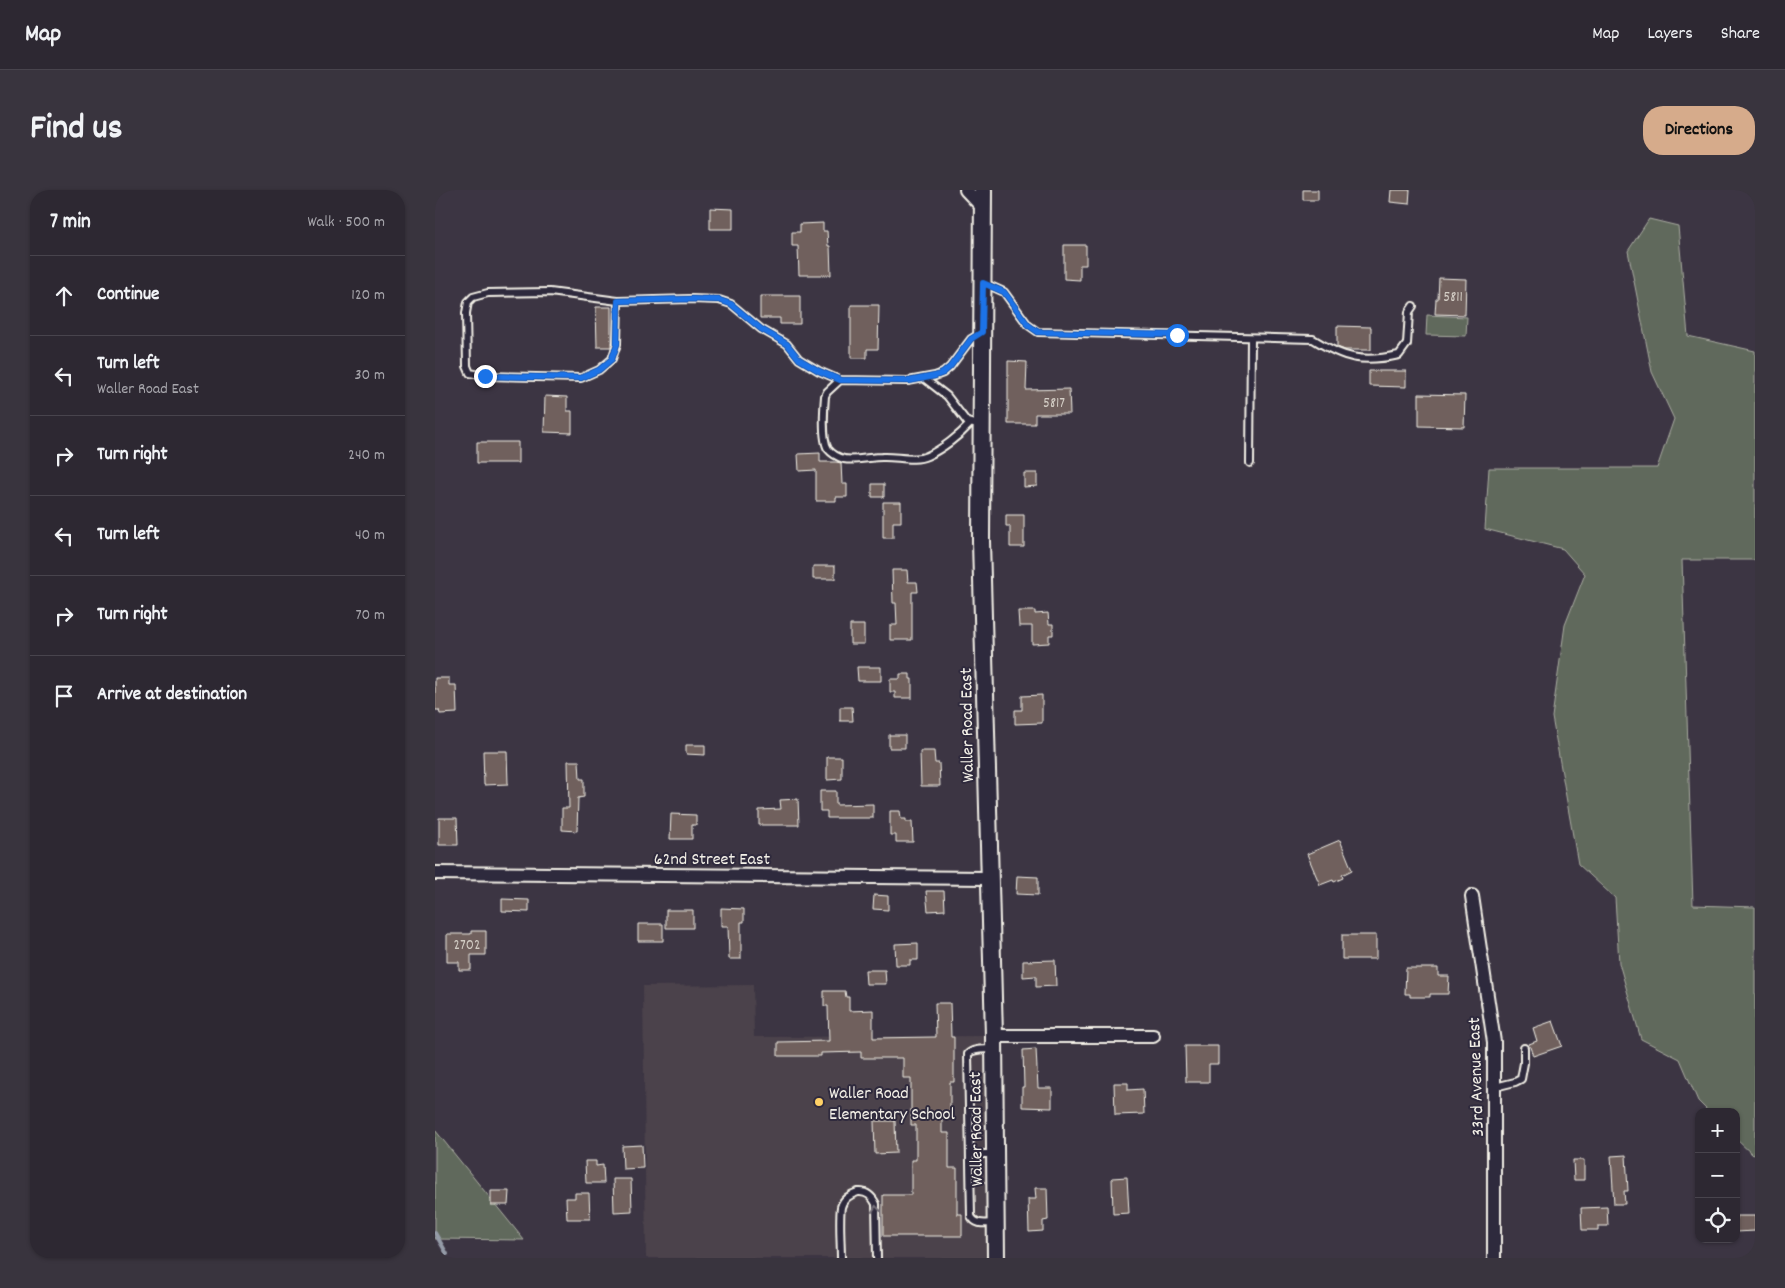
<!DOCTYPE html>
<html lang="en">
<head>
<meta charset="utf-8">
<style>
	:root { --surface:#2d2832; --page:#39343e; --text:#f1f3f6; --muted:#a7a6ac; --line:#48444d; --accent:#d6ab8b }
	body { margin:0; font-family:Dekko,sans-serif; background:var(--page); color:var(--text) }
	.controls { position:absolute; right:15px; bottom:15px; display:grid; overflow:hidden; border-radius:10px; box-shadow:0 1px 4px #0004 }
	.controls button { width:45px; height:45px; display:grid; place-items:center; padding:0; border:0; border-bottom:1px solid var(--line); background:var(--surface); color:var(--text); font:25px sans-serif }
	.stop { position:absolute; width:15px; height:15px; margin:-11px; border:4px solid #1a73e8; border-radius:50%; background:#fff }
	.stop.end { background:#1a73e8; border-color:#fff; box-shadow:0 1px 5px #0008 }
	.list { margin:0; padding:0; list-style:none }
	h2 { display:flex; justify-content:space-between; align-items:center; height:65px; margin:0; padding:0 20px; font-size:21px }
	h2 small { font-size:16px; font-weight:400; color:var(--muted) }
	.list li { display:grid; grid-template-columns:32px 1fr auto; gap:15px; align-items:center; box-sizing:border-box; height:80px; padding:0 20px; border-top:1px solid var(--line) }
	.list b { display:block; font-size:19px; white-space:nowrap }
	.list p { margin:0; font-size:16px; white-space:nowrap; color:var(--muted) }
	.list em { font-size:16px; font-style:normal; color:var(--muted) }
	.icon { flex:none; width:28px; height:28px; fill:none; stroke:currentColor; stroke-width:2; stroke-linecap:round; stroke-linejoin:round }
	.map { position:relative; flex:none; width:1320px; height:1068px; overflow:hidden; border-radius:20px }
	header { display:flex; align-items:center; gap:30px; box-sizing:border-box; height:70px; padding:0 25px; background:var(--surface); border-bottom:1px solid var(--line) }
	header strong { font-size:24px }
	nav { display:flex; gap:28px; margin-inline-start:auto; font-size:18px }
	.intro { display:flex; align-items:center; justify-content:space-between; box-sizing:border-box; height:120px; padding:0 30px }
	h1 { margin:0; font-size:35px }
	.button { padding:12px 22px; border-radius:20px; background:var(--accent); color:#111; font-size:18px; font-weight:700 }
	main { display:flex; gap:30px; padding:0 30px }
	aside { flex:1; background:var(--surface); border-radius:20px; box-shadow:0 1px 4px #0004 }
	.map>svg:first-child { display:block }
</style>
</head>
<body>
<header>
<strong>Map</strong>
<nav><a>Map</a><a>Layers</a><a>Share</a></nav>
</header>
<div class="intro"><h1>Find us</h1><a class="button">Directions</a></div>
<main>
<aside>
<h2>7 min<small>Walk · 500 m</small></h2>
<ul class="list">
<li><svg class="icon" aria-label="ahead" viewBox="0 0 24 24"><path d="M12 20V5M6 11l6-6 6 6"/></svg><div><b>Continue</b></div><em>120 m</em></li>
<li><svg class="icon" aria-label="left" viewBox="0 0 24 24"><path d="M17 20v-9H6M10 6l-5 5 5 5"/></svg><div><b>Turn left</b><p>Waller Road East</p></div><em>30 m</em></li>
<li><svg class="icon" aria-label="right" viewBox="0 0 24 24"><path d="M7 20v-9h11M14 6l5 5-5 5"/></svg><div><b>Turn right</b></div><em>240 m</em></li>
<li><svg class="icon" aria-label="left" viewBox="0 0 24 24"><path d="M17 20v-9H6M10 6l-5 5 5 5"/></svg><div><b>Turn left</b></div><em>40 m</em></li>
<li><svg class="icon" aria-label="right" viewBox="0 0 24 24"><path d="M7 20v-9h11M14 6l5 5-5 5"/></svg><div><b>Turn right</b></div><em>70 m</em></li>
<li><svg class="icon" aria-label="arrive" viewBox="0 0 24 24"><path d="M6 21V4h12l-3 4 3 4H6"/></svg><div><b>Arrive at destination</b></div></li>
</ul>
</aside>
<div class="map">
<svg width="1320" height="1068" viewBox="0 0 1320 1068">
	<rect width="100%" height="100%" fill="#3c3543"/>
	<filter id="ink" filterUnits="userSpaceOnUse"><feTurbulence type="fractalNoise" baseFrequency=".02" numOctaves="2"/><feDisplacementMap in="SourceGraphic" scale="10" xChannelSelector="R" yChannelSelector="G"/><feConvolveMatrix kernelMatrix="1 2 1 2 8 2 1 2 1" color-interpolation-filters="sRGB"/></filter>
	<g filter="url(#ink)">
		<path fill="#4b424b" d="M318,795L319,847L559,846L561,1068H211L208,796Z"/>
		<path fill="#61695c" stroke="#aaada2" d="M1214,29L1243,36L1253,146L1320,161V370H1247L1258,715L1320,717V964L1318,965L1301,949V922H1274L1263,911L1245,869L1206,849L1184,773L1180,708L1143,674L1117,527L1130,435L1150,384L1128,359L1050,339L1054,278H1222L1239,229L1217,182L1193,61Z
			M992,125L1032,127L1031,146L991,145Z
			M0,940L89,1050L0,1049Z"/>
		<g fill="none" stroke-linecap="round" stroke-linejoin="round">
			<path stroke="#959ca8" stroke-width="4" d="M0,1043L12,1064"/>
		</g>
		<path fill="#6f615d" stroke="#f4f1e8" d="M868,0H883V10H868Z
			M956,0H975L974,14L955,12Z
			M275,18L298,19V39H275Z
			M388,33V41H392L393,56H395L396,85H364L363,56H357V42H365V34Z
			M629,55H651V75H645V90L629,89Z
			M1004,88L1031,89L1030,125L1000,124L1001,109H1003Z
			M325,106H365V134H345V128H325Z
			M416,115H444L443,159H432V168H416Z
			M161,117H176V157H162Z
			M902,136L936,137V160H910L902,157Z
			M573,171L592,172L591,200L634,199L635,224H600V234H573Z
			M934,181H971V197L934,196Z
			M984,204L1030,205L1029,237L984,236Z
			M110,206L132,207V221H137V243L109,242Z
			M42,252H83V273H42Z
			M385,263V272H401L406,273L407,294H412V307H401V311H381V280L364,281L363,264Z
			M589,283H602V296L589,297Z
			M437,294H449V307H437Z
			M448,312H466V332H458V348H448Z
			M571,325H589V357H575V336H571Z
			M378,376H400V389H378Z
			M457,380H472L473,392H482L483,402H477V450H455V435H462L461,413H458Z
			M583,421H600V424L613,423L614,434H618V445H614V453L597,454V436H584Z
			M415,435H429V454H415Z
			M422,477H446V491H423Z
			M465,484H475V489H477V508H460V502H455V489H465Z
			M0,488H14V495H21L22,523L5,524L4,520H0Z
			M607,505V533L580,534V520H587V506Z
			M405,517H417L418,531H405Z
			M454,545H470V558H454Z
			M251,555H270V565L251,564Z
			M48,561H72L73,594L49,595Z
			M485,561H499L500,573H504L505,596H486Z
			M392,567H407V589L392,590Z
			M133,571H144L145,589H149V607L143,608L142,641L127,640V618H134Z
			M385,601H401V615L438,614V628H392V621H385Z
			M363,609L364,635H324V620L346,619L345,610Z
			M455,621H465L466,629H471V632H477L478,652H461V645H455Z
			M236,624L261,625V635H257V649H235Z
			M4,628H22L23,655H4Z
			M905,650L917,680L907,685L908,688L899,692L898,690L885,695L872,664Z
			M582,686L603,687V705L581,704Z
			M491,701H509L510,720L493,721Z
			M439,705L453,706V720L438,719Z
			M67,709L94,710V722L67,721Z
			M286,718L309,719V732H306V769H294L293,736H286Z
			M231,720H258V738H231Z
			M203,734H228V751H203Z
			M36,741H51V765H36V780H24V772H12V744H36Z
			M907,745H941V769H907Z
			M483,753V770H475V775H461L460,754Z
			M620,770L621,796L601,797V786L588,787V771Z
			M971,778H1003V786H1014L1013,804H995V807H975V804H970Z
			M430,780H450L451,794H431Z
			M389,801H410L411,807H414V821L438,820V848L501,847L500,813H515L516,847H519V892H515V921H507V943H514V978H522V1024H527V1046H448V1005H476V970H481V935H476V888H468V868H426V862L386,863V866H343V852L394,851L393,816H389Z
			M1118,831L1127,856L1098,866L1094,854L1102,851L1098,838Z
			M750,856H783V874H774V892H751Z
			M601,859L603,898H617V918L587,917V897H589L588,860Z
			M679,893H693V900L708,899L709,924L680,925Z
			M439,931H460L461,963L440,964Z
			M207,955L208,978L188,979L187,956Z
			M1191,965L1193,1001H1189L1190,1014H1179L1176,966Z
			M1138,970H1149V990H1139Z
			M150,971H161V976L168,975L169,993H151Z
			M692,987L694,1023L678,1024L677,988Z
			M178,989H196L197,1021L179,1022Z
			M600,998H612L613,1030L608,1031V1041L594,1042L593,1009H601Z
			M56,1001H74L73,1015H56Z
			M140,1003H154L155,1029H132L131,1008H140Z
			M1172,1017L1173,1036H1163V1040H1147L1146,1018Z
			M1301,1026H1320V1041L1301,1042Z"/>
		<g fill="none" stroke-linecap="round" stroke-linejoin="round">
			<g stroke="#f4f1e8" stroke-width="10">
				<path id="service" d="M549,93L569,102L593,135L603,142L878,149C910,169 927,173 964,165L972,154L974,122L978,116
					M183,111L182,154L177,169L164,180L146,188L50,186L35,183L32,176L31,123L33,112L38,107L53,103L115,102L183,111L256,109L284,110L296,114L326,139L352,154L364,169L384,181L405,190L473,191L500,186L508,183L515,177L536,149L546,143
					M490,189L512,206L532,232L539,234
					M405,190L392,202L390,206C389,218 387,250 393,259C397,264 402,267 409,269C421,271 435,267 447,267C461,266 479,272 492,266C507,259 524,246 535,234
					M815,273L816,148
					M558,859C550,860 539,858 533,864L536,1026C541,1036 551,1033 560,1033
					M1060,897L1080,892L1086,889L1089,873V858
					M535,964H559
					M406,1068C406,1055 404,1029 406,1017C408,1009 416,1004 423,1002C432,1001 437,1006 441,1014L442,1068"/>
			</g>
			<g stroke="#f4f1e8" stroke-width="16">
				<path id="minor" d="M531,0L548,18
					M0,683L554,688
					M1037,706L1059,852V1068
					M559,846H718"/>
			</g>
			<g stroke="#f4f1e8" stroke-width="20">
				<path id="tertiary" d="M548,0L546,351L559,846L561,1068"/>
			</g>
			<use href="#service" stroke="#2f2a3d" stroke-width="6"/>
			<use href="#minor" stroke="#2f2a3d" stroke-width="12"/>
			<use href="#tertiary" stroke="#2f2a3d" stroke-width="16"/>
		</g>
		<defs><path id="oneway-chevron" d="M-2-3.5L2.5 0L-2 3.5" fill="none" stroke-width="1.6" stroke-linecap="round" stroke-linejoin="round" transform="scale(1.25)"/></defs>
		<use stroke="#747079" href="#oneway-chevron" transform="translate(441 1019) rotate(-96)"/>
	</g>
	<g fill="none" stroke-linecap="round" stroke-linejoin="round" filter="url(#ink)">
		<path stroke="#1a73e8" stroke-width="6" d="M50,186L146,188L164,180L177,169L182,154L183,111L256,109L284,110L296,114L326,139L352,154L364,169L384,181L405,190L474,191L500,186L508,183L515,177L536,149L547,142L548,93L569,102L593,135L603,142L742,145"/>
	</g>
	<circle fill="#ffd166" stroke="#2f2a3d" stroke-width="2" cx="384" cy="912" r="5"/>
	<g text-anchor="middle" stroke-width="4" stroke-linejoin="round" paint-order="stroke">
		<g font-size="15" fill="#d3cdc5">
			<text x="1018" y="111">5811</text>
			<text x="619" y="217">5817</text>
			<text x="32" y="759">2702</text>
		</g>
		<g font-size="18" fill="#f4f1e8" stroke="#2f2a3d">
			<text transform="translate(531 535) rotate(-91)" y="6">Waller Road East</text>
			<text x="277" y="674">62nd Street East</text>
			<text transform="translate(1040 887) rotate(-92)" y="6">33rd Avenue East</text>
			<text transform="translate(540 939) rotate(-91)" y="6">Waller Road East</text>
		</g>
		<g font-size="18" fill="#f4f1e8" stroke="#2f2a3d" text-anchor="start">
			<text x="394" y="908">Waller Road<tspan x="394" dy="21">Elementary School</tspan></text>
		</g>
	</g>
</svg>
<div class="controls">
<button>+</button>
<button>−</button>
<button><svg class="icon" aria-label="locate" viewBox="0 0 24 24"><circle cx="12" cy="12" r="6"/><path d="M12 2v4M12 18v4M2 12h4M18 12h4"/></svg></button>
</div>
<div class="stop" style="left:742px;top:145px"></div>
<div class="stop end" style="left:50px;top:186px"></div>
</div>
</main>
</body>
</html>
